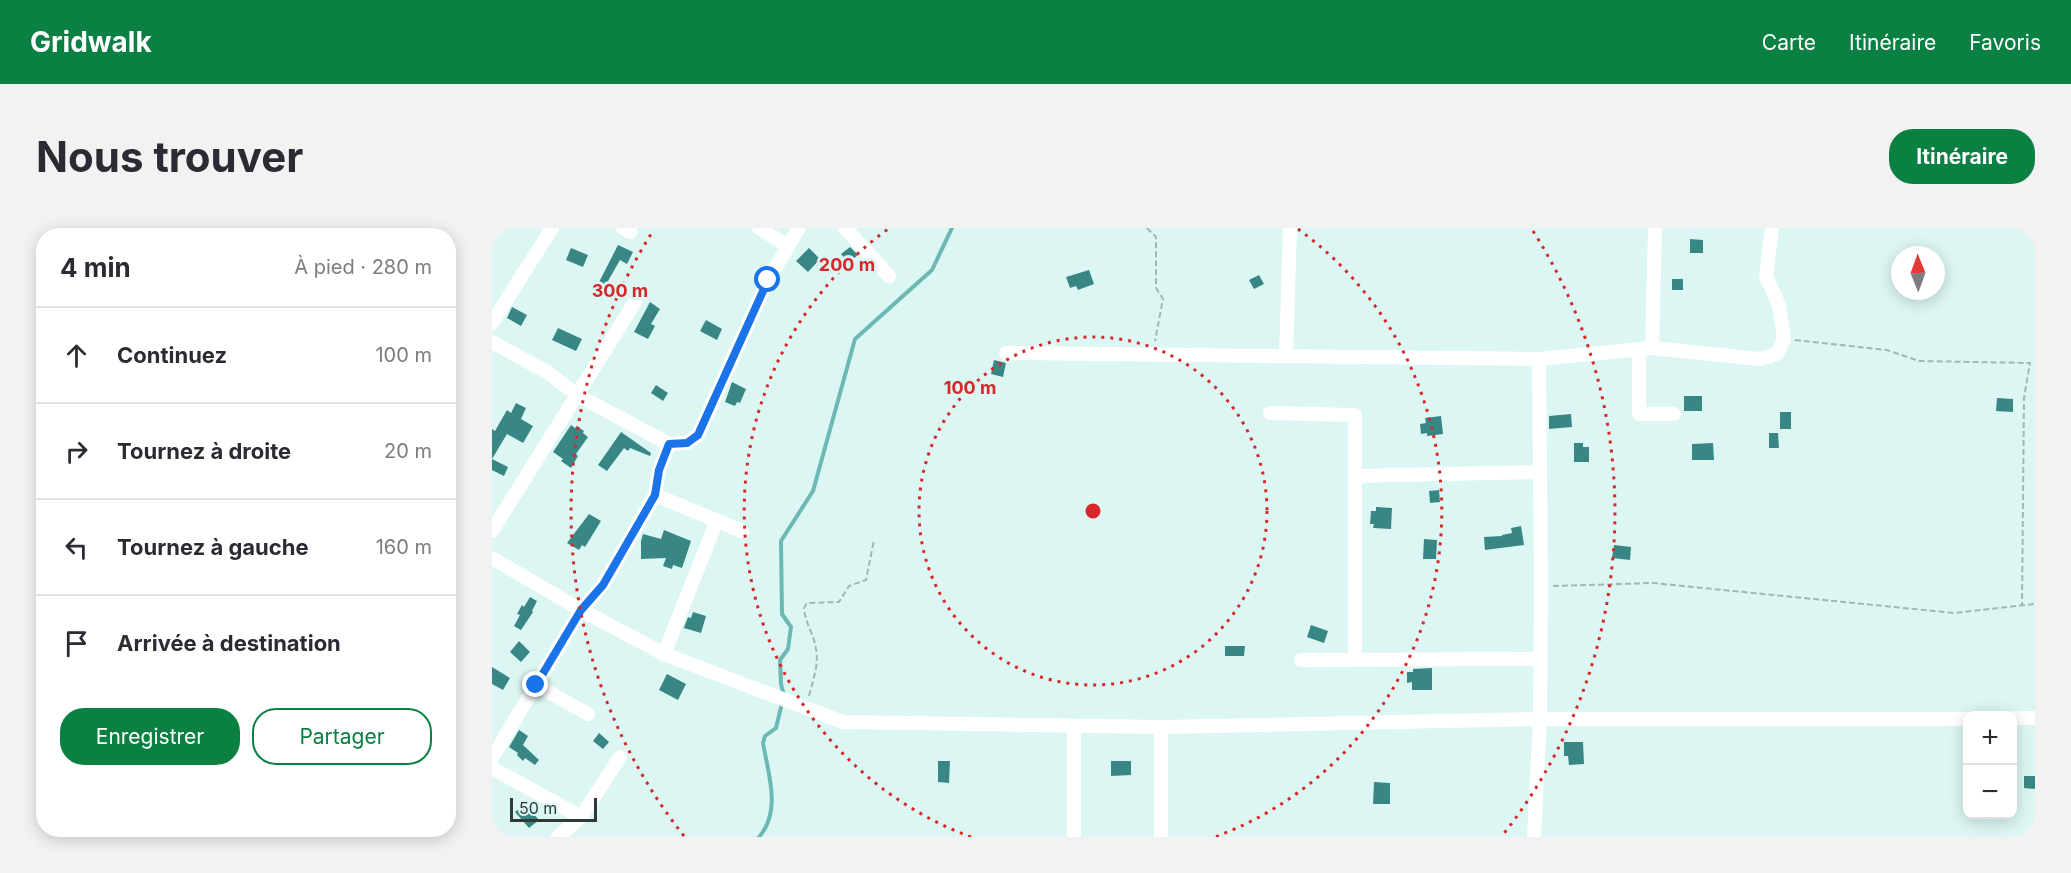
<!DOCTYPE html>
<html lang="fr">
<head>
<meta charset="utf-8">
<style>
	:root { --surface:#fff; --page:#f2f2f3; --text:#2b2b33; --muted:#7c7c81; --line:#e1e1e2; --accent:#0b8043 }
	body { margin:0; font-family:Inter,sans-serif; background:var(--page); color:var(--text) }
	.controls { position:absolute; right:18px; bottom:18px; display:grid; overflow:hidden; border-radius:12px; box-shadow:0 3px 15px #0003 }
	.controls button { width:54px; height:54px; display:grid; place-items:center; padding:0; border:0; border-bottom:2px solid var(--line); background:var(--surface); color:var(--text); font:30px sans-serif }
	.compass { position:absolute; left:1399px; top:18px; width:54px; height:54px; border-radius:50%; background:var(--surface); box-shadow:0 3px 15px #0003; rotate:359deg }
	.scale { position:absolute; left:18px; bottom:15px; width:87px; box-sizing:border-box; padding-left:6px; border:3px solid #2f3938; border-top:0; font-size:16px; line-height:21px; white-space:nowrap; color:#2f3938; -webkit-text-stroke:4px #dcf6f4; paint-order:stroke }
	.stop { position:absolute; width:18px; height:18px; margin:-14px; border:4px solid #1a73e8; border-radius:50%; background:#fff }
	.stop.end { background:#1a73e8; border-color:#fff; box-shadow:0 2px 6px #0008 }
	.list { margin:0; padding:0; list-style:none }
	h2 { display:flex; justify-content:space-between; align-items:center; height:78px; margin:0; padding:0 24px; font-size:26px }
	h2 small { font-size:20px; font-weight:400; color:var(--muted) }
	.list li { display:grid; grid-template-columns:39px 1fr auto; gap:18px; align-items:center; box-sizing:border-box; height:96px; padding:0 24px; border-top:2px solid var(--line) }
	.list b { display:block; font-size:22px; white-space:nowrap }
	.list em { font-size:20px; font-style:normal; color:var(--muted) }
	.actions { display:flex; gap:12px; padding:18px 24px }
	.actions a { flex:1; padding:14px 0; border:2px solid var(--accent); border-radius:24px; text-align:center; font-size:21px; color:var(--accent) }
	.actions .main { background:var(--accent); color:#fff }
	.icon { flex:none; width:33px; height:33px; fill:none; stroke:currentColor; stroke-width:2; stroke-linecap:round; stroke-linejoin:round }
	.map { position:relative; flex:none; width:1543px; height:609px; overflow:hidden; border-radius:24px }
	header { display:flex; align-items:center; gap:36px; box-sizing:border-box; height:84px; padding:0 30px; background:var(--accent); color:#fff }
	header strong { font-size:28px }
	nav { display:flex; gap:33px; margin-inline-start:auto; font-size:21px }
	.intro { display:flex; align-items:center; justify-content:space-between; box-sizing:border-box; height:144px; padding:0 36px }
	h1 { margin:0; font-size:42px }
	.button { padding:15px 27px; border-radius:24px; background:var(--accent); color:#fff; font-size:21px; font-weight:700 }
	main { display:flex; gap:36px; padding:0 36px }
	aside { flex:1; background:var(--surface); border-radius:24px; box-shadow:0 3px 15px #0003 }
	.map>svg:first-child { display:block }
</style>
</head>
<body>
<header>
<strong>Gridwalk</strong>
<nav><a>Carte</a><a>Itinéraire</a><a>Favoris</a></nav>
</header>
<div class="intro"><h1>Nous trouver</h1><a class="button">Itinéraire</a></div>
<main>
<aside>
<h2>4 min<small>À pied · 280 m</small></h2>
<ul class="list">
<li><svg class="icon" aria-label="ahead" viewBox="0 0 24 24"><path d="M12 20V5M6 11l6-6 6 6"/></svg><div><b>Continuez</b></div><em>100 m</em></li>
<li><svg class="icon" aria-label="right" viewBox="0 0 24 24"><path d="M7 20v-9h11M14 6l5 5-5 5"/></svg><div><b>Tournez à droite</b></div><em>20 m</em></li>
<li><svg class="icon" aria-label="left" viewBox="0 0 24 24"><path d="M17 20v-9H6M10 6l-5 5 5 5"/></svg><div><b>Tournez à gauche</b></div><em>160 m</em></li>
<li><svg class="icon" aria-label="arrive" viewBox="0 0 24 24"><path d="M6 21V4h12l-3 4 3 4H6"/></svg><div><b>Arrivée à destination</b></div></li>
</ul>
<div class="actions"><a class="main">Enregistrer</a><a>Partager</a></div>
</aside>
<div class="map">
<svg width="1543" height="609" viewBox="0 0 1543 609">
	<rect width="100%" height="100%" fill="#dcf6f4"/>
	<g fill="none" stroke-linecap="round" stroke-linejoin="round">
		<path stroke="#6cb8b5" stroke-width="4" d="M292,468L289,456L288,432L296,421L299,399L290,386L289,313L321,263L363,111L440,42L460,0
			M267,609C290,583 276,545 271,515L273,508L284,500L290,475"/>
	</g>
	<path fill="#398784" d="M1198,11L1211,12V25H1198Z
		M126,17L141,24L135,36L128,32L108,67L102,64Z
		M358,19L366,27L356,35L349,26Z
		M79,20L96,27L91,39L74,32Z
		M317,20L328,31L316,44L304,33Z
		M597,42L602,56L586,62L584,58L578,60L574,49Z
		M767,47L772,56L762,61L757,52Z
		M1180,51H1191V62H1180Z
		M158,74L168,81L159,96L163,98L156,111L142,104Z
		M20,79L35,87L29,98L15,90Z
		M214,92L230,101L225,112L208,103Z
		M66,100L90,111L84,123L60,112Z
		M502,132L514,135L511,149L499,146Z
		M240,154L254,161L248,175L245,174L243,178L233,174Z
		M164,157L176,165L171,173L159,165Z
		M1192,168H1210V183H1192Z
		M1505,170L1521,171V184L1504,183Z
		M24,175L34,180L29,191L41,198L31,215L15,206L0,231L16,239L12,248L0,242V201L3,203L15,182L19,185Z
		M1288,184H1299V201H1288Z
		M1079,186L1080,199L1057,201V188Z
		M949,188L951,206L935,208V205L929,206L928,196L934,195L933,190Z
		M79,197L83,200L85,198L92,203L91,205L96,209L84,226L86,228L79,240L69,233L71,231L61,224Z
		M129,204L159,225L158,228L138,220L136,223L132,220L115,243L106,237Z
		M1277,205H1286L1287,220H1277Z
		M1082,215H1091V219H1097V234H1082Z
		M1221,215L1222,232H1200V216Z
		M947,262L948,274L938,275L937,263Z
		M884,279L900,280L899,301L881,300L882,296H878L879,283H884Z
		M97,286L109,293L93,319L90,317L87,322L75,315Z
		M1029,298L1032,317L993,322L992,309L1010,308V307L1020,305L1019,300Z
		M172,302L199,313L190,340L181,337L180,341L171,338L174,330L149,331V313L151,306L169,311Z
		M932,311L945,312L944,331H931Z
		M1122,317L1139,319L1138,332L1120,330Z
		M38,369L45,373L40,383L41,384L29,402L22,398L28,387L25,386L30,377L32,379Z
		M201,384L214,388L209,405L192,400L190,405L196,389L199,390Z
		M819,397L836,403L832,415L815,409Z
		M27,413L38,424L29,434L18,424Z
		M733,418H753L752,428H733Z
		M0,439L18,450L11,462L0,456Z
		M940,440V462H920V454L915,455V444H921V441Z
		M175,446L194,456L186,472L167,462Z
		M27,502L36,508L31,517L47,532L43,537L33,530L31,533L25,527L26,525L17,519Z
		M107,505L117,514L111,521L101,513Z
		M1072,514H1091L1092,536L1077,537L1076,528H1072Z
		M446,533H458L457,555L446,554Z
		M619,533H639V547L619,548Z
		M1532,548H1543V561L1532,560Z
		M882,554L898,555V576H881Z
		M33,576L47,592L37,600L23,584Z"/>
	<g fill="none" stroke-linecap="round" stroke-linejoin="round">
		<path stroke="#a2b7b5" stroke-width="2" stroke-dasharray="6 3" stroke-linecap="butt" d="M655,0L664,9V60L671,71L663,113
			M1303,112L1395,122L1427,133L1538,135L1532,170L1530,378
			M1061,358L1161,355L1462,385L1543,376
			M317,468C321,452 327,437 324,421C322,406 313,395 312,380L315,375L347,374L357,358L374,352L382,312"/>
		<path stroke="#fff" stroke-width="14" d="M131,0L138,4
			M267,0L296,18
			M353,0L397,48
			M0,95L60,0
			M0,114L55,144L85,167L177,216L195,215L206,207L276,52L307,0
			M1160,120L1163,0
			M1147,121V186H1182
			M514,125L1047,131L1160,120L1268,131L1285,126L1292,111L1287,77L1274,48L1280,0
			M794,128L798,0
			M778,185L863,187V432
			M863,248L1048,244
			M163,267L250,303
			M0,303L143,74
			M0,330L89,382L172,426L351,494L669,499L1048,491H1476
			M172,426L225,292
			M809,432L1048,431
			M44,457L96,486
			M1520,490H1543
			M582,498V609
			M669,499V609
			M0,530L89,382L111,357L163,267L167,242L177,216
			M0,540L89,589
			M66,609L89,589L128,529
			M1042,609L1048,491L1049,358L1047,131"/>
	</g>
	<g fill="none" stroke-linecap="round" stroke-linejoin="round">
		<path stroke="#1a73e8" stroke-width="8" d="M44,457L89,382L111,357L163,267L167,242L177,216L195,215L206,207L276,52"/>
	</g>
	<g fill="none" stroke="#d62828" stroke-width="3" stroke-dasharray="3 6">
		<circle cx="601" cy="283" r="174"/>
		<path d="M479 609A348 348 0 0 1 396 1M806 1A348 348 0 0 1 723 609"/>
		<path d="M192 608A522 522 0 0 1 161 3M1041 3A522 522 0 0 1 1010 608"/>
	</g>
	<circle cx="601" cy="283" r="9" fill="#d62828" stroke="#dcf6f4" stroke-width="3"/>
	<g font-size="18" text-anchor="middle" font-weight="bold" fill="#d62828" stroke="#dcf6f4" stroke-width="6" stroke-linejoin="round" paint-order="stroke">
		<text x="355" y="43">200 m</text>
		<text x="128" y="69">300 m</text>
		<text x="478" y="166">100 m</text>
	</g>
</svg>
<div class="controls">
<button>+</button>
<button>−</button>
</div>
<svg class="compass" viewBox="-18 -18 36 36"><path d="M0-13l5 13h-10z" fill="#e53935"/><path d="M0 13l5-13h-10z" fill="#7c7c81"/></svg>
<div class="scale">50 m</div>
<div class="stop" style="left:276px;top:52px"></div>
<div class="stop end" style="left:44px;top:457px"></div>
</div>
</main>
</body>
</html>
